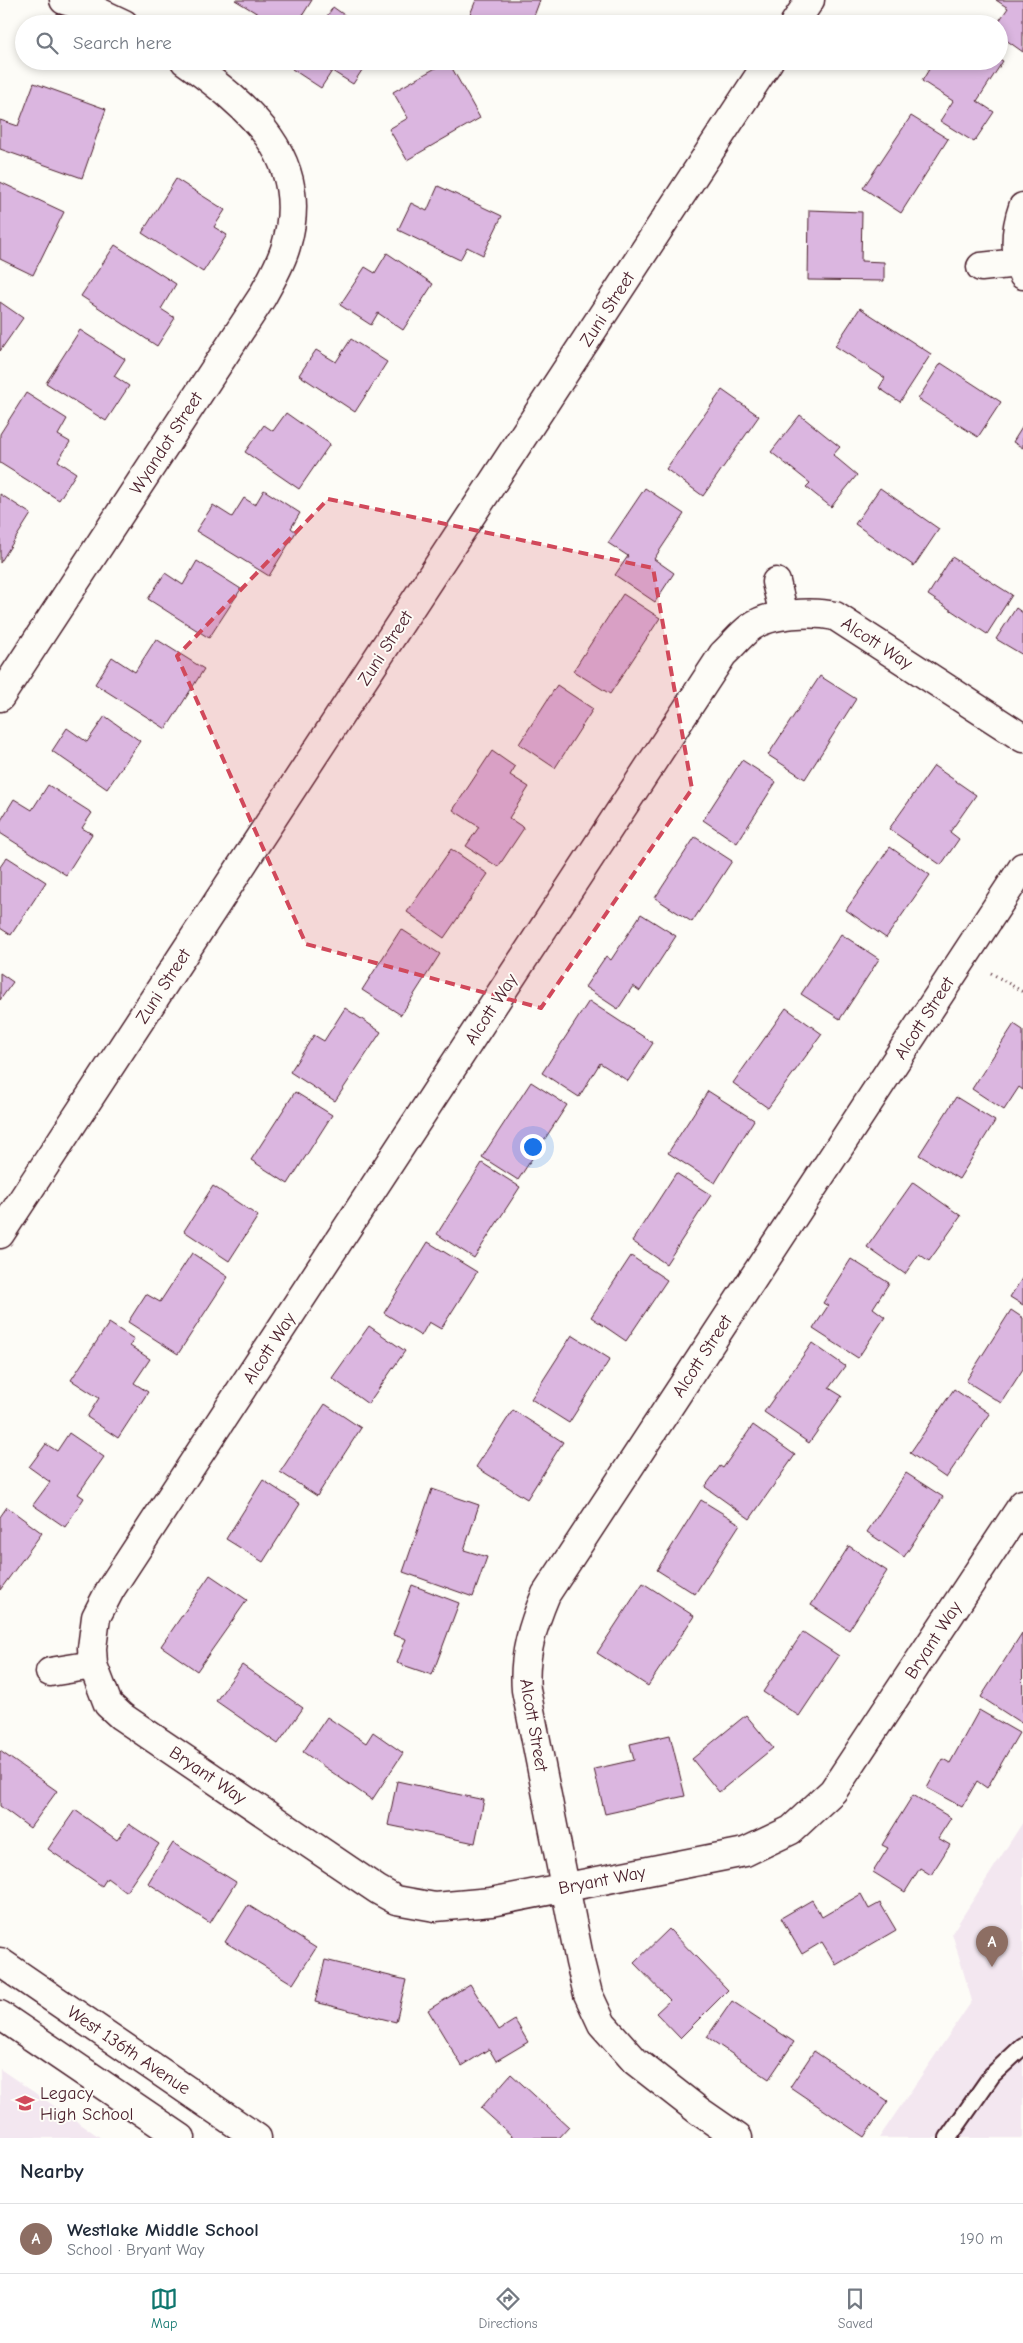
<!DOCTYPE html>
<html lang="en">
<head>
<meta charset="utf-8">
<style>
	:root { --surface:#fff; --page:#f6f6f7; --text:#1f2937; --muted:#747a83; --line:#e0e1e3; --accent:#0f766e }
	body { margin:0; font-family:"Comic Neue",sans-serif; background:var(--page); color:var(--text) }
	.you { position:absolute; left:532px; top:1146px; width:18px; height:18px; margin:-12px; border:4px solid #fff; border-radius:50%; background:#1a73e8; box-shadow:0 0 0 8px #1a73e833 }
	.badge { display:grid; place-items:center; width:32px; height:32px; border-radius:50%; background:var(--accent); color:#fff; font-size:16px; font-weight:700 }
	.pin { position:absolute; translate:-50% -41px; filter:drop-shadow(0 1px 2px #0008) }
	.pin::after { content:''; position:absolute; top:26px; width:18px; height:15px; background:inherit; clip-path:polygon(0 0,100% 0,50% 100%) }
	.list { margin:0; padding:0; list-style:none }
	h2 { display:flex; justify-content:space-between; align-items:center; height:65px; margin:0; padding:0 20px; font-size:21px }
	h2 small { font-size:16px; font-weight:400; color:var(--muted) }
	.list li { display:grid; grid-template-columns:32px 1fr auto; gap:15px; align-items:center; box-sizing:border-box; height:70px; padding:0 20px; border-top:1px solid var(--line) }
	.list b { display:block; font-size:19px; white-space:nowrap }
	.list p { margin:0; font-size:16px; white-space:nowrap; color:var(--muted) }
	.list em { font-size:16px; font-style:normal; color:var(--muted) }
	.icon { flex:none; width:28px; height:28px; fill:none; stroke:currentColor; stroke-width:2; stroke-linecap:round; stroke-linejoin:round }
	.map { position:relative; flex:none; width:1023px; height:2138px; overflow:hidden }
	.search { position:absolute; background:var(--surface); box-shadow:0 2px 8px #0003; left:15px; right:15px; top:15px; height:55px; display:flex; align-items:center; gap:12px; box-sizing:border-box; padding:0 18px; border-radius:28px; color:var(--muted); font-size:19px }
	.sheet { height:135px; background:var(--surface) }
	nav { display:flex; justify-content:space-around; align-items:center; box-sizing:border-box; height:70px; border-top:1px solid var(--line); background:var(--surface); font-size:14px; color:var(--muted) }
	nav a { display:grid; justify-items:center; gap:2px }
	nav .on { color:var(--accent) }
	.map>svg:first-child { display:block }
</style>
</head>
<body>
<div class="map">
<svg width="1023" height="2138" viewBox="0 0 1023 2138">
	<rect width="100%" height="100%" fill="#fdfcf7"/>
	<filter id="ink" filterUnits="userSpaceOnUse"><feTurbulence type="fractalNoise" baseFrequency=".02" numOctaves="2"/><feDisplacementMap in="SourceGraphic" scale="10" xChannelSelector="R" yChannelSelector="G"/><feConvolveMatrix kernelMatrix="1 2 1 2 8 2 1 2 1" color-interpolation-filters="sRGB"/></filter>
	<g filter="url(#ink)">
		<path fill="#f3e7f0" d="M1023,1822V2138H879L972,2001L952,1933Z
			M0,2069L101,2138H0Z"/>
		<path fill="#dbb6e0" stroke="#4a1f2b" d="M235,0H312L297,24H259L263,17Z
			M476,0H540L531,24H486L469,17Z
			M996,0H1023V52L999,35V24H997L1008,8Z
			M333,7L357,24H322Z
			M999,59L1003,61L977,101L994,112L974,142L940,121L953,101L922,81L934,61H999Z
			M297,61H368L353,84L332,71L321,88L292,69Z
			M448,61L480,118L407,160L389,129L408,118L393,92Z
			M34,83L106,109L82,178L0,149V120L18,126Z
			M911,116L948,139L901,213L863,188Z
			M176,179L225,210L214,227L227,235L203,272L142,233Z
			M0,182L64,212L33,275L0,259Z
			M438,186L502,216L483,255L467,247L460,260L398,230L411,203L427,211Z
			M809,210L862,212L861,261L884,262V281L808,280Z
			M115,245L176,284L161,309L175,318L157,346L81,296Z
			M387,253L433,284L403,330L378,313L371,325L340,305L365,267L375,273Z
			M0,302L23,318L0,351Z
			M860,308L931,354L900,402L879,388L885,378L835,346Z
			M80,330L125,359L114,376L129,386L106,421L46,383Z
			M351,339L387,362L355,412L299,375L316,350L336,362Z
			M941,363L1001,402L978,437L918,399Z
			M722,390L759,416L703,496L666,469Z
			M26,393L67,419L58,435L70,442L58,461L76,473L59,500L0,463V434Z
			M286,413L330,444L299,489L245,452L264,425L273,431Z
			M800,415L840,447L833,455L857,475L831,507L806,487L810,483L771,452Z
			M1023,426V448L1013,442Z
			M645,488L684,514L654,559L674,573L655,602L615,575L628,556L608,543Z
			M880,488L939,529L914,566L855,524Z
			M264,490L300,513L291,528L296,532L269,576L196,531L213,505L232,517L244,498L255,505Z
			M0,494L31,514L0,563Z
			M952,557L1012,595L987,634L928,595Z
			M197,561L241,589L209,638L148,599L165,573L183,585Z
			M623,594L660,618L610,694L573,671Z
			M1016,608L1023,613V655L996,639Z
			M156,639L204,669L166,729L95,684L112,657L135,672Z
			M820,676L856,699L805,779L768,755Z
			M557,685L593,709L555,768L519,744Z
			M105,716L140,741L107,789L52,751L67,728L87,742Z
			M492,751L515,767L510,775L529,787L509,818L524,828L498,867L466,846L479,827L453,810Z
			M742,760L776,782L737,843L703,820Z
			M934,766L976,795L950,832L959,839L941,865L889,829Z
			M48,785L92,813L82,828L92,834L66,875L0,833V822L14,799L32,810Z
			M695,837L732,861L692,922L655,898Z
			M890,847L930,875L886,938L846,910Z
			M451,849L488,874L444,938L407,912Z
			M7,857L46,882L11,935L0,928V867Z
			M641,914L676,936L640,991L633,986L618,1009L585,987L606,956L611,960Z
			M401,929L440,954L401,1015L362,990Z
			M841,934L879,959L840,1019L801,994Z
			M0,973L13,982L0,1000Z
			M589,1001L653,1043L628,1081L600,1063L579,1097L542,1073Z
			M345,1008L381,1032L335,1101L290,1072L314,1035L324,1041Z
			M786,1008L822,1034L768,1108L733,1083Z
			M1014,1024L1023,1030V1090L1019,1087L1004,1110L972,1089Z
			M531,1082L567,1105L518,1180L482,1157Z
			M708,1091L754,1120L715,1183L668,1153Z
			M295,1092L332,1115L288,1184L251,1160Z
			M956,1097L995,1121L959,1179L919,1155Z
			M482,1163L520,1187L474,1258L437,1234Z
			M676,1173L711,1195L666,1264L632,1241Z
			M913,1182L961,1216L929,1261L919,1254L905,1274L867,1247Z
			M213,1186L258,1216L229,1261L184,1231Z
			M428,1242L477,1272L441,1329L429,1322L421,1336L384,1313Z
			M192,1253L228,1277L178,1354L128,1322L146,1294L160,1302Z
			M631,1256L667,1280L626,1341L591,1317Z
			M851,1259L889,1283L873,1308L885,1317L858,1358L813,1329L828,1306L823,1303Z
			M1023,1277V1305L1010,1297Z
			M1011,1310L1023,1318V1369L1001,1403L966,1381Z
			M109,1323L134,1339L130,1346L150,1359L134,1383L148,1392L118,1438L87,1417L99,1398L71,1380Z
			M369,1326L405,1351L368,1404L332,1378Z
			M572,1335L610,1359L569,1423L531,1399Z
			M812,1343L845,1366L829,1388L842,1396L809,1443L764,1412Z
			M954,1389L990,1414L946,1478L910,1453Z
			M325,1404L361,1428L317,1496L280,1472Z
			M513,1410L563,1442L527,1499L476,1467Z
			M753,1425L795,1455L750,1519L705,1487L720,1466L723,1468Z
			M69,1433L104,1457L78,1494L84,1498L65,1527L33,1505L50,1482L29,1467L46,1444L57,1451Z
			M906,1473L943,1497L904,1557L867,1532Z
			M263,1480L300,1504L263,1562L226,1539Z
			M432,1489L479,1505L464,1550L487,1557L473,1597L403,1572Z
			M701,1500L740,1524L695,1594L657,1570Z
			M7,1507L42,1533L0,1590V1517Z
			M849,1546L887,1571L849,1630L811,1605Z
			M210,1575L247,1600L197,1671L161,1646Z
			M643,1583L694,1616L648,1686L597,1653Z
			M412,1585L459,1603L432,1675L397,1663L406,1639L393,1635Z
			M803,1632L839,1656L799,1716L763,1692Z
			M1022,1633L1023,1720L1021,1723L981,1697Z
			M242,1665L303,1708L278,1744L216,1701Z
			M979,1710L1019,1733L987,1788L977,1781L962,1807L927,1788L943,1759L950,1763Z
			M746,1715L773,1748L719,1792L692,1759Z
			M327,1717L366,1743L373,1732L403,1753L372,1800L303,1752Z
			M670,1735L685,1796L605,1814L594,1769L634,1760L630,1744Z
			M0,1751L57,1791L30,1828L0,1806Z
			M397,1781L484,1800L475,1843L388,1825Z
			M913,1795L951,1818L938,1838L950,1845L931,1875L920,1868L905,1892L873,1872L888,1848L882,1845Z
			M75,1810L117,1840L129,1824L159,1844L126,1892L107,1878L102,1886L48,1849Z
			M173,1843L236,1882L210,1923L148,1883Z
			M861,1894L869,1909L880,1903L896,1930L836,1965L822,1942L802,1954L781,1918L812,1900L822,1917Z
			M248,1905L316,1948L293,1984L225,1942Z
			M669,1929L728,1990L680,2038L656,2013L670,2000L634,1963Z
			M325,1960L406,1980L396,2022L315,2002Z
			M470,1984L499,2030L515,2020L528,2042L496,2061L489,2049L462,2066L428,2010Z
			M732,2001L794,2042L769,2079L707,2037Z
			M814,2051L888,2101L864,2137L790,2087Z
			M511,2074L569,2127L559,2138H511L512,2136L481,2108Z"/>
		<g fill="none" stroke-linecap="round" stroke-linejoin="round">
			<g stroke="#4a1f2b" stroke-width="20">
				<path id="lane" d="M948,2138L992,2075L1023,2046"/>
			</g>
			<g stroke="#4a1f2b" stroke-width="31">
				<path id="street" d="M64,0L88,7L124,24
					M1023,207C1015,230 1014,253 1023,275
					M981,267L1018,263
					M776,582L784,615
					M0,697L262,297C271,280 281,264 286,246C312,158 249,107 185,61
					M1023,738L835,616C813,611 770,613 751,627C741,634 732,646 723,654L110,1590L96,1617L92,1648L93,1665L108,1704L121,1716L378,1890L396,1900L435,1907L491,1902L745,1852L791,1830L833,1791L1023,1504
					M50,1672L93,1665
					M738,2138L699,2111L635,2061L602,2024L588,1994L580,1962L526,1690C523,1655 533,1625 546,1594L1023,867"/>
			</g>
			<g stroke="#4a1f2b" stroke-width="31">
				<path id="secondary" d="M794,24L810,0
					M0,1234L769,61
					M0,1962L257,2138
					M0,2015L181,2138"/>
			</g>
			<path stroke="#4a1f2b" stroke-width="3" stroke-dasharray="1 4" stroke-linecap="butt" d="M991,973L1023,992"/>
			<use href="#lane" stroke="#fdfcf7" stroke-width="16"/>
			<use href="#street" stroke="#fdfcf7" stroke-width="28"/>
			<use href="#secondary" stroke="#fdfcf7" stroke-width="28"/>
		</g>
	</g>
	<path fill="#d1495b" fill-opacity="0.2" stroke="#d1495b" stroke-width="4" stroke-dasharray="10 6" stroke-linejoin="round" d="M328,499L653,568L692,789L541,1008L306,944L177,656Z"/>
	<defs>
		<g id="school-bare" transform="scale(1.5)"><path d="M0-5L7-2L0 1L-7-2ZM-4 1L0 2.5L4 1V4Q0 6-4 4Z" fill="#d1495b" stroke="#fdfcf7" stroke-width="2.5" paint-order="stroke"/></g>
	</defs>
	<g fill-rule="evenodd">
		<use href="#school-bare" x="25" y="2103"/>
	</g>
	<g text-anchor="middle" stroke-width="4" stroke-linejoin="round" paint-order="stroke">
		<g font-size="18" fill="#4a1f2b" stroke="#fdfcf7">
			<text transform="translate(607 309) rotate(-57)" y="6">Zuni Street</text>
			<text transform="translate(166 443) rotate(-57)" y="6">Wyandot Street</text>
			<text transform="translate(877 643) rotate(33)" y="6">Alcott Way</text>
			<text transform="translate(385 648) rotate(-57)" y="6">Zuni Street</text>
			<text transform="translate(163 986) rotate(-57)" y="6">Zuni Street</text>
			<text transform="translate(491 1009) rotate(-57)" y="6">Alcott Way</text>
			<text transform="translate(924 1018) rotate(-57)" y="6">Alcott Street</text>
			<text transform="translate(269 1348) rotate(-57)" y="6">Alcott Way</text>
			<text transform="translate(702 1356) rotate(-57)" y="6">Alcott Street</text>
			<text transform="translate(933 1640) rotate(-57)" y="6">Bryant Way</text>
			<text transform="translate(534 1725) rotate(80)" y="6">Alcott Street</text>
			<text transform="translate(208 1775) rotate(34)" y="6">Bryant Way</text>
			<text transform="translate(602 1880) rotate(-11)" y="6">Bryant Way</text>
			<text transform="translate(129 2050) rotate(34)" y="6">West 136th Avenue</text>
		</g>
		<g font-size="18" fill="#4a1f2b" stroke="#fdfcf7" text-anchor="start">
			<text x="40" y="2099">Legacy<tspan x="40" dy="21">High School</tspan></text>
		</g>
	</g>
</svg>
<div class="you"></div>
<div class="pin badge" style="left:992px;top:1967px;background:#8d6e63">A</div>
<div class="search"><svg class="icon" aria-label="search" viewBox="0 0 24 24"><circle cx="10" cy="10" r="6"/><path d="M15 15l6 6"/></svg>Search here</div>
</div>
<section class="sheet">
<h2>Nearby<small></small></h2>
<ul class="list">
<li><span class="badge" style="background:#8d6e63">A</span><div><b>Westlake Middle School</b><p>School · Bryant Way</p></div><em>190 m</em></li>
</ul>
</section>
<nav>
<a class="on"><svg class="icon" aria-label="map" viewBox="0 0 24 24"><path d="M3 6l6-2 6 2 6-2v14l-6 2-6-2-6 2zM9 4v14M15 6v14"/></svg>Map</a>
<a><svg class="icon" aria-label="directions" viewBox="0 0 24 24"><path d="M12 3l9 9-9 9-9-9zM9 14v-3h6M13 9l2 2-2 2"/></svg>Directions</a>
<a><svg class="icon" aria-label="saved" viewBox="0 0 24 24"><path d="M7 4h10v16l-5-4-5 4z"/></svg>Saved</a>
</nav>
</body>
</html>
